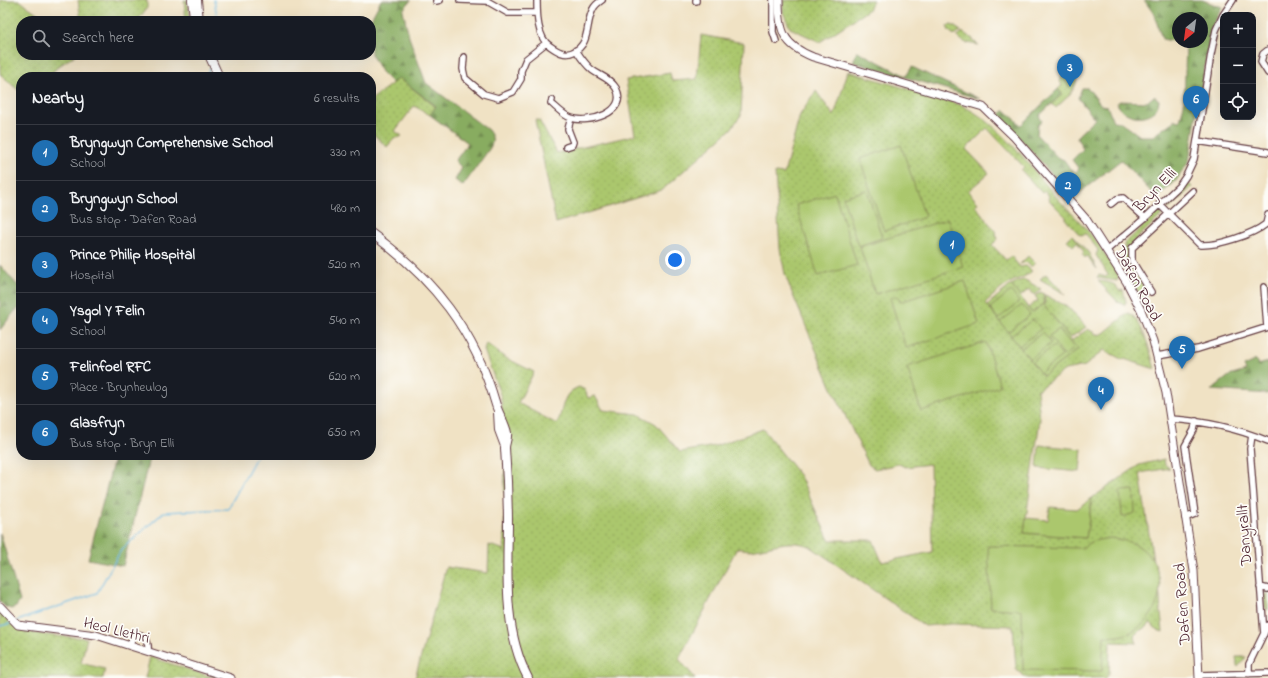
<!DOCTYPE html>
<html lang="en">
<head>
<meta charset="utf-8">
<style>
	:root { --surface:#171b24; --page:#20242c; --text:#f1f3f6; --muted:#9ea1a6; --line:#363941; --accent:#1f6fb2 }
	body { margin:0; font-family:"Indie Flower",sans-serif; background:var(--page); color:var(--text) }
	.controls { position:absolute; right:12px; top:12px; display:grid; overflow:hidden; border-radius:8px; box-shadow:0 4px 16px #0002 }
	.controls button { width:36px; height:36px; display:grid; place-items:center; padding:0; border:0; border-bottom:1px solid var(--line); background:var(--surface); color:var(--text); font:20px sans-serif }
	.compass { position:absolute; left:1172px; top:12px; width:36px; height:36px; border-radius:50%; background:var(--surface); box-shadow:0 4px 16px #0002; rotate:209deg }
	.you { position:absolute; left:675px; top:260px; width:14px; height:14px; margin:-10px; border:3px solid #fff; border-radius:50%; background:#1a73e8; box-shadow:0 0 0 6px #1a73e833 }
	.badge { display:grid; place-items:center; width:26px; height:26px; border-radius:50%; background:var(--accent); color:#fff; font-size:13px; font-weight:700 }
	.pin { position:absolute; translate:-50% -33px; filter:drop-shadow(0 1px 2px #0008) }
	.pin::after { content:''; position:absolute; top:21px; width:14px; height:12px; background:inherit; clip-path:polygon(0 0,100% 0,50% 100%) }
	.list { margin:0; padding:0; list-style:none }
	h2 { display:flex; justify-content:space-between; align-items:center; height:52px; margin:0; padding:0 16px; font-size:17px }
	h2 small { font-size:13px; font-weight:400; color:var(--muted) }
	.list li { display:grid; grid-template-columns:26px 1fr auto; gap:12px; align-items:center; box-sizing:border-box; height:56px; padding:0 16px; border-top:1px solid var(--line) }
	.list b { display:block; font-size:15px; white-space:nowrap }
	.list p { margin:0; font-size:13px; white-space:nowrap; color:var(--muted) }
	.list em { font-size:13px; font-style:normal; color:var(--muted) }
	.icon { flex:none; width:22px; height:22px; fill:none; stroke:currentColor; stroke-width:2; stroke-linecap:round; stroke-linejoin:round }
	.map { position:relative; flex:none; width:1268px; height:678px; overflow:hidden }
	.search { position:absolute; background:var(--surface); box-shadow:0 4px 16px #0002; left:16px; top:16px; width:360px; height:44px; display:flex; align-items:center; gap:10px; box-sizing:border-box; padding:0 14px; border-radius:16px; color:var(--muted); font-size:15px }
	.panel { position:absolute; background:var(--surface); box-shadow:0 4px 16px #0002; left:16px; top:72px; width:360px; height:388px; border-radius:16px }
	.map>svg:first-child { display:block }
</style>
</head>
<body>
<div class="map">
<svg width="1268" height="678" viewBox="0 0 1268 678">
	<defs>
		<pattern id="grass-dots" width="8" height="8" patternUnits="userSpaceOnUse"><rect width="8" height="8" fill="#abc76d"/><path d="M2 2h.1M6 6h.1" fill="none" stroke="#95aa5f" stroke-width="1.8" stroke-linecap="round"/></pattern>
		<pattern id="forest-firs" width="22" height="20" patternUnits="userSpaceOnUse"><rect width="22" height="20" fill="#88ac60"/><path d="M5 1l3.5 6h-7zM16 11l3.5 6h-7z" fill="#718b4f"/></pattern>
		<pattern id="park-crowns" width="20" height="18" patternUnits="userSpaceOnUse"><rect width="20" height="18" fill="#abc76d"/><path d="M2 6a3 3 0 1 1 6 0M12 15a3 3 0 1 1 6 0" fill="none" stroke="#95aa5f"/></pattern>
	</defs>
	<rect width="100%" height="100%" fill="#fdfcf7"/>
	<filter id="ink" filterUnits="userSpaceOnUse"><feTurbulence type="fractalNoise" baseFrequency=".025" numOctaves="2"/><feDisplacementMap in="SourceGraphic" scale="8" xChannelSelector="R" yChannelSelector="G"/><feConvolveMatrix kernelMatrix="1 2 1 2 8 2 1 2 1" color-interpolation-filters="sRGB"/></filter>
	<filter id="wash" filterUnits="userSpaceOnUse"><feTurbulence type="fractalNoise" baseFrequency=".012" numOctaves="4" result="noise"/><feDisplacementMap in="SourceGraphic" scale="16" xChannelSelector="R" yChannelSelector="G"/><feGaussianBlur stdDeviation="0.9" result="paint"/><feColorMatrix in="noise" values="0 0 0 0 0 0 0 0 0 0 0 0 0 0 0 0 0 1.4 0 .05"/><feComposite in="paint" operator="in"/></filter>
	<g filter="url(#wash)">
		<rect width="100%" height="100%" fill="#f0e2c4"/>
		<path fill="url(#grass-dots)" stroke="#7a734c" d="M0,0H19L48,21H21V55H75L59,66L47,77H21V90H18L0,74Z
			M78,0H147V8L137,21H81Z
			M184,0H187L191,21H186Z
			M783,0H873L868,10L820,42L790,28L783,12Z
			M952,25L961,31L954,35L949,31L947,26Z
			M962,32L973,39V41L979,45L966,43L957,37Z
			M701,35L744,43L741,115L731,129L662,190L556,223L535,120H539L557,153L635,135L626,80L670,73L672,81L697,79Z
			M848,71L961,105C1003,125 1029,166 1059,200C1068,210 1079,220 1088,231C1100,244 1109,261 1119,276L1117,281L1097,278L1099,275L1106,277L1108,275L1096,255L1098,250L1086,234L1080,235L1066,220V217L1048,199L1049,196L1045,191L1042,193L1021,170L1024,167L987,128L966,149L989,173L968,191L978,203L975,205L995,231L998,239L992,245L1006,260L1011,256L1020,267L1026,266L1032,271C1025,278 1018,278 1010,283C1001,288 993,296 985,303L1043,376L1078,349L1071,341L1088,329L1098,335L1104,333L1128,313C1142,317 1151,355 1155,369L1124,359L1123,360L1104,350L1085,366L1065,370L1037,390L1040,419L1024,533L1086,538L1092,498L1139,465L1164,459L1165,465L1170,468L1140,473L1153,561C1161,578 1158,580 1160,597C1160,609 1162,620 1163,632L1157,630L1151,623L1134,635L1137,643L1110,642L1109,674L1106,678H1027L1016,670L1013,626L952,624L925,626L811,547C791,538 775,546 756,549C750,551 743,549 737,548L679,659L695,678H415L446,567L488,573L489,545L502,549L504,554L505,446L501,397L484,350L486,343L504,357L534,372L518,403L557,424C564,409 561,393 579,387L585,390L588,398L595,396L603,410L638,414L656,424L680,452L715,446L763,429L800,476L829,540H873L882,562L932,552L930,464L905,467L899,464L875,469L869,465L831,386L792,293L785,274L780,249L775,173L784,174L800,115L816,91L834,116Z
			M1070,72L1074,74L1077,79C1075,92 1065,99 1056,108L1052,104L1062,94L1058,89L1062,85L1059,81L1064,73Z
			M399,78L436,107L430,115L414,106L395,131L402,136L398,138L395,137L387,147L371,132V126L375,122L371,118V105L373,104L371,100Z
			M1188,183L1192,187L1170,208H1167L1164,206Z
			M1161,209L1162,215L1133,242L1128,252L1130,266L1146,290V297L1141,300C1132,282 1124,264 1124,244Z
			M1072,235L1088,252L1097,269L1087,256L1085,258L1082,254L1084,252L1077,242L1073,246L1067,240Z
			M1028,256L1035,263L1031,267L1026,262L1020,264Z
			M1046,274L1065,294L1040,279Z
			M1025,280L1041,289L1034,295L1029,289L1020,297L1011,285L1018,281Z
			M1098,281C1107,282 1116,282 1119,291L1123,290L1126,302L1124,305L1118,302Z
			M1041,292L1044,294L1043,304L1032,313L1028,308L1038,300L1035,296Z
			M1045,295L1068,307L1086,327L1070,338L1044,306Z
			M1268,592V610L1265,608L1264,595Z
			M0,611C6,617 12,626 21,629C41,637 66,636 87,638L81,663L105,669L103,678H0Z
			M150,657L215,678H145Z
			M1236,657H1246L1238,667L1237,666Z"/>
		<path fill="url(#forest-firs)" stroke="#696646" d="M381,0H411L403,10L409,37L426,83L488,130C493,137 494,140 490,148L463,186L455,180L462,168L455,161L468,143L430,115L436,106L399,78L392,83L381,72L371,54L370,21Z
			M1144,0H1202L1222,7L1211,29L1189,161L1176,181L1157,198L1121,160L1073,198L999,115L1005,110L1021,125L1058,89L1062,94L1039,116L1042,120L1038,125L1037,135L1057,157L1064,160L1071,170L1076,172L1079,169L1072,160L1083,149L1077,138L1078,135L1095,119L1078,98L1082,88H1088L1101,105L1107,106L1113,121L1121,122L1140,136H1153L1175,120L1180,121L1184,104L1186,43L1180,42H1202V18H1178V42L1162,39L1154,14Z
			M857,51L906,76L912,67L980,99L853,62Z
			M1154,96L1159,100C1157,123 1123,120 1117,103L1120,101L1147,102Z
			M0,265L18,286L21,277V307L15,311L0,330Z
			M1256,360L1258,365L1268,362V394L1211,390L1229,376L1246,371L1244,366Z
			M115,455H150L123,566L88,559Z
			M0,533L20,601L16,607L11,609L5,607L0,602Z"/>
		<path fill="url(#park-crowns)" stroke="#7a734c" d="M1011,285L1032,313L1043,304L1078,349L1043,376L987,305Z
			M1134,490L1135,513L1122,517L1120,491Z"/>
		<path fill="#abc76d" stroke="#7a734c" d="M901,145L925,217L884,231L860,159Z
			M867,190L882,238L858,246L843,197Z
			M835,193L857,265L818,276L796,205Z
			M948,219L963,267L875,294L860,247Z
			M965,281L979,324L906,348L890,298L898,296L900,302Z
			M1011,291L1019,302L998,319L990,308Z
			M1022,305L1030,315L1008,332L1000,322Z
			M1033,319L1041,329L1019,346L1011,336Z
			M1059,329L1074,348L1064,356L1049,336Z
			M1043,332L1051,343L1030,359L1021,349Z
			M986,342L1000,386L921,411L907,367Z
			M1054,346L1062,356L1040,373L1032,362Z
			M1039,445L1082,449L1080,472L1037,468Z
			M1092,498L1086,538L1024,533L1026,518L1048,520L1050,507L1077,509Z
			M1110,538C1121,540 1132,541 1141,548C1181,579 1152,643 1104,636L1102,671L1023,670L1022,610L991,608L988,546L1082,548L1093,541Z"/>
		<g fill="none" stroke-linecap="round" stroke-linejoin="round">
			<path stroke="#62b3dd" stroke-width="1.5" d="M214,0L218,21
				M215,60L218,55
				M205,77L211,67
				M17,621L97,593L121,550L164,512L228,509L257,455
				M0,626L12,623"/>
		</g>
	</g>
	<g filter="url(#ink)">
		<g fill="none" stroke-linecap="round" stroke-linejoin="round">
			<g stroke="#633c42" stroke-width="8">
				<path id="minor" d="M460,0L487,1L508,13H537
					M537,0C537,14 537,38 550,46C557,51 565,56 573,52C591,44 585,24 593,9C595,5 599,2 602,0
					M696,0V1
					M773,0V32L776,41
					M436,1L440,0
					M1223,15L1233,0
					M1268,50L1263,54L1261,62L1268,73
					M464,57L463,69L465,78L484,94L498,98L513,92L521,79V71L526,59L546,43
					M552,100L551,103C557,108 563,115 571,118C588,124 629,113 616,88C610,78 600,76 592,70C585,64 581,58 576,50
					M1197,141L1268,152
					M566,147L572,145L573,142L568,129L571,118
					M1111,204L1117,199L1123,198L1145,218
					M1159,204L1200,245C1217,246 1252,235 1266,224
					M1266,224L1268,215
					M1107,250L1145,218L1179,186L1186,176L1194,159L1211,54L1216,30L1223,15
					M1264,287L1267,327
					M1151,292L1132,261V248L1193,191
					M1157,356L1198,349L1268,327
					M1170,419C1204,421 1236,428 1268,441
					M1252,435L1250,449L1264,634
					M1185,518L1195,514L1185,446L1194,430L1196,421
					M1260,587L1268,589
					M130,645L134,634C145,634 149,641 148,651
					M1249,674V664L1268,625
					M1199,675L1268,673"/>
			</g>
			<g stroke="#633c42" stroke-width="9">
				<path id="tertiary" d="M779,0C779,31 783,45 813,57L983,107L1014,137L1086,219L1126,281L1141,310L1153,341L1166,393L1194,571L1199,678
					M0,606L18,625L96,635L231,678"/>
			</g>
			<g stroke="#633c42" stroke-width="10">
				<path id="secondary" d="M192,0L194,17L197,21
					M197,0L199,21
					M209,55L219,77
					M371,233C433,278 475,331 496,405C499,415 505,423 507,433C508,438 505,443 505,448C507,474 508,500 508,527C507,577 504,632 528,678
					M498,412L499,430L505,446"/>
			</g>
			<use href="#minor" stroke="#fff" stroke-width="5.5"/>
			<use href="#tertiary" stroke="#fff" stroke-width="7"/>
			<use href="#secondary" stroke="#fff" stroke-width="8"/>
		</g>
	</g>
	<g text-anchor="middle" stroke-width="3.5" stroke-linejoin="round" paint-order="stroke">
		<g font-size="16" fill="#4a1f2b" stroke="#fdfcf7">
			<text transform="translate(1154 189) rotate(-46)" y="6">Bryn Elli</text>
			<text transform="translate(1139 283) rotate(62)" y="6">Dafen Road</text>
			<text transform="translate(1243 535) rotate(-94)" y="6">Danyrallt</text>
			<text transform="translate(1181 604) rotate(-94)" y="6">Dafen Road</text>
			<text transform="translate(117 629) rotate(14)" y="6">Heol Llethri</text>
		</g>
	</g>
</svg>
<div class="controls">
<button>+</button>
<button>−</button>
<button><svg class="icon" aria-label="locate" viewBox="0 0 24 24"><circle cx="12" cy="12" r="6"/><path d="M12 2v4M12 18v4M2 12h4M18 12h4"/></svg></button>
</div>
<svg class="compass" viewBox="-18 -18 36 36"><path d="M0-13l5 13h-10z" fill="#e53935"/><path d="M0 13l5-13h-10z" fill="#9ea1a6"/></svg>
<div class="you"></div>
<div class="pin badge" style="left:952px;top:264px">1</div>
<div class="pin badge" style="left:1068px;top:205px">2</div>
<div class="pin badge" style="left:1070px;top:87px">3</div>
<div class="pin badge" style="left:1101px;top:410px">4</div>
<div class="pin badge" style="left:1182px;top:369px">5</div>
<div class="pin badge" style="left:1196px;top:119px">6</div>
<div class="search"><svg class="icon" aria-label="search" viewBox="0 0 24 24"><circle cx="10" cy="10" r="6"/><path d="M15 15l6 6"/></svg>Search here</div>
<section class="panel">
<h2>Nearby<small>6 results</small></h2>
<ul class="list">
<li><span class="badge">1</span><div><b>Bryngwyn Comprehensive School</b><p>School</p></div><em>330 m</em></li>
<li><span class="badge">2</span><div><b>Bryngwyn School</b><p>Bus stop · Dafen Road</p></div><em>480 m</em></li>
<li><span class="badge">3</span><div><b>Prince Philip Hospital</b><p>Hospital</p></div><em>520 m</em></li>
<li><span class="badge">4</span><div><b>Ysgol Y Felin</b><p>School</p></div><em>540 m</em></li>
<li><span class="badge">5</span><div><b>Felinfoel RFC</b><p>Place · Brynheulog</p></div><em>620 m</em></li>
<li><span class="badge">6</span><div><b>Glasfryn</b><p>Bus stop · Bryn Elli</p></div><em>650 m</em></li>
</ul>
</section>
</div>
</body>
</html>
